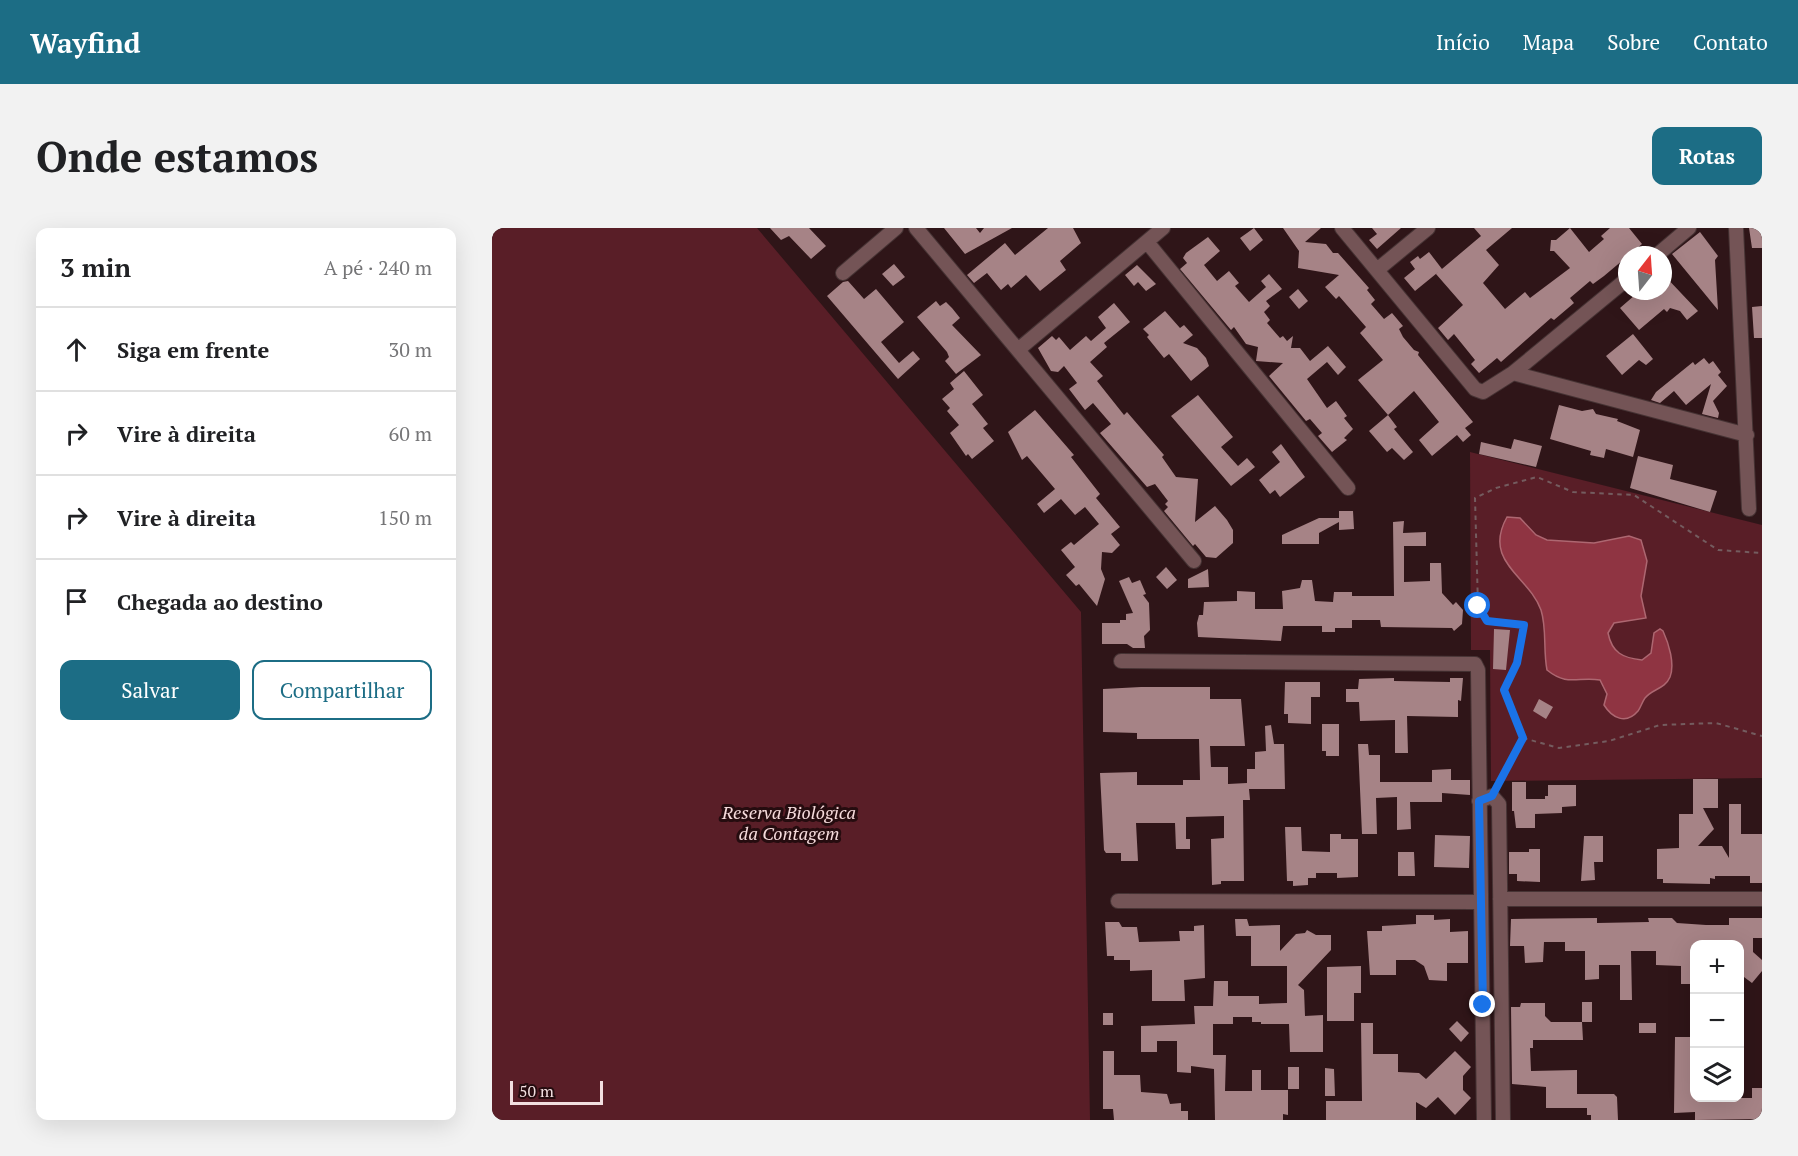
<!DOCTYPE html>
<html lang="pt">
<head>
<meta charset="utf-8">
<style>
	:root { --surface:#fff; --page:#f2f2f2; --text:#202124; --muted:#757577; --line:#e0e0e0; --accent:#1c6d85 }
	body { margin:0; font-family:"PT Serif",serif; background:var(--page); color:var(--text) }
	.controls { position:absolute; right:18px; bottom:18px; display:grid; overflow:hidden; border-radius:12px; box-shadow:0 6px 24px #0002 }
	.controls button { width:54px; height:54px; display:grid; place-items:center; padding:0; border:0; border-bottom:2px solid var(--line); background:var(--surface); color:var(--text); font:30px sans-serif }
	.compass { position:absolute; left:1126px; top:18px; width:54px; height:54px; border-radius:50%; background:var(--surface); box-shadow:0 6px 24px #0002; rotate:17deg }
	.scale { position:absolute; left:18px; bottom:15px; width:93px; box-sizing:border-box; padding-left:6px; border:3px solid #f2dfe0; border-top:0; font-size:16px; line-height:21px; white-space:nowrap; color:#f2dfe0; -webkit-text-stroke:4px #250c0f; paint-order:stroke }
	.stop { position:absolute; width:18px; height:18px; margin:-14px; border:4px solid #1a73e8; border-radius:50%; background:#fff }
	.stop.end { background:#1a73e8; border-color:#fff; box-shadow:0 2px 6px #0008 }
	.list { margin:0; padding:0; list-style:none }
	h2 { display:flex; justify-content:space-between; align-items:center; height:78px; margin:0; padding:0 24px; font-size:26px }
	h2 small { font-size:20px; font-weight:400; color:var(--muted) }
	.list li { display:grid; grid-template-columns:39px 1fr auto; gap:18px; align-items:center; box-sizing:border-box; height:84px; padding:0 24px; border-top:2px solid var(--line) }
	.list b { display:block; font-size:22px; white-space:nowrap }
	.list em { font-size:20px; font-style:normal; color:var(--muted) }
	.actions { display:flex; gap:12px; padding:18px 24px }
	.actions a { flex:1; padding:14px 0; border:2px solid var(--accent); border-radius:12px; text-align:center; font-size:21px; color:var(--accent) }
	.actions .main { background:var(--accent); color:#fff }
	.icon { flex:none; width:33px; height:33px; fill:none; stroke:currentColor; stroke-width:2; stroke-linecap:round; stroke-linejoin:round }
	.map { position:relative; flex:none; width:1270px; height:892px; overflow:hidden; border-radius:12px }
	header { display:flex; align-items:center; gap:36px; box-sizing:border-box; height:84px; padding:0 30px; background:var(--accent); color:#fff }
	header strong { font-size:28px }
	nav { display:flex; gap:33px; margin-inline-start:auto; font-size:21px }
	.intro { display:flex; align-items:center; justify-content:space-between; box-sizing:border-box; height:144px; padding:0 36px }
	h1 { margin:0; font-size:42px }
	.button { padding:15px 27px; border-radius:12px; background:var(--accent); color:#fff; font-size:21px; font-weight:700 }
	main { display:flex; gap:36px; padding:0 36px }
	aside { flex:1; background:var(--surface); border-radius:12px; box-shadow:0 6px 24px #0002 }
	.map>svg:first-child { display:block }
</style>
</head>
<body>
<header>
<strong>Wayfind</strong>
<nav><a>Início</a><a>Mapa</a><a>Sobre</a><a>Contato</a></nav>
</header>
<div class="intro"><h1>Onde estamos</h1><a class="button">Rotas</a></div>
<main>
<aside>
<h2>3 min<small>A pé · 240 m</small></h2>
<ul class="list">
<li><svg class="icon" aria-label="ahead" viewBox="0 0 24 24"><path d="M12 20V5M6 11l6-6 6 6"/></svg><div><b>Siga em frente</b></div><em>30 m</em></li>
<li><svg class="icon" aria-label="right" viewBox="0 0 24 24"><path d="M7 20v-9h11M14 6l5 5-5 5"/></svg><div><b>Vire à direita</b></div><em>60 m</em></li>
<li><svg class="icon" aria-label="right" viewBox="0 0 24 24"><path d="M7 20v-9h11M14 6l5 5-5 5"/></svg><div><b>Vire à direita</b></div><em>150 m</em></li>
<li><svg class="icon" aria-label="arrive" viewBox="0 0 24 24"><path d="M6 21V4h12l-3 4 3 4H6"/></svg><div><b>Chegada ao destino</b></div></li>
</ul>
<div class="actions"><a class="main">Salvar</a><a>Compartilhar</a></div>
</aside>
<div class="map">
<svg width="1270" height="892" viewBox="0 0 1270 892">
	<rect width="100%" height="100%" fill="#2f1518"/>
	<path fill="#591e27" d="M0,0H265L589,384L598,892H0Z
		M978,224L1270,297V550L999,553L998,422H979Z"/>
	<path fill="#8f3442" stroke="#ad6771" stroke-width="1.5" d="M1015,289L1028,290L1044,307L1055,312L1102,315L1137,308L1149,312L1155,333L1149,368L1154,390L1122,395L1116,405C1120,425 1131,430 1150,432L1159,425L1162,405L1168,401L1171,403C1177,416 1183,436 1178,449C1173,461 1160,461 1153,470C1150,474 1149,479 1146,483C1134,497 1120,490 1112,477L1115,466L1108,452C1086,448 1076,459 1055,442C1051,422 1055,401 1049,382C1037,348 990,334 1015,289Z"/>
	<path fill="#a68386" d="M278,0H317L334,18L319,31L297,8L289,12Z
		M452,0H484L488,5L492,0H520L473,26Z
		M556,0H581L589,15L568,33L574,42L548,63L534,47L519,60L516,56L509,62L495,45L482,55L475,47L513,15L523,27Z
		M762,0L771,12L758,23L748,10Z
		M791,0H829L813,14L834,16L841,25H846L877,60L875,62L883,72L879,76L892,91L900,85L911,98L907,101L911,109L922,122L927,124L926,127L981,194L973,200L979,207L971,214L965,207L940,228L927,212L947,194L922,163L896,187L866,152L891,132L868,105L874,99L847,68L844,71L833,59L847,47L806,40L807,23Z
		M880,0H909L885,21L877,12L885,6Z
		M982,0H1020L994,22L1007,37L991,55L1013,81L1033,64L1038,70L1078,40L1062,23H1058L1059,12H1064L1078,0L1097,24L1112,11L1109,8L1118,0H1137L1150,16L1112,48L1101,56L1098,53L1078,70L1082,75L1062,92L1059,90L1009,134L1005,130L987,145L979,136L983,132L962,106L956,112L946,100L971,77L944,46L989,8Z
		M1257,0H1270V20H1260Z
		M1208,4L1226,28L1223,32L1226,82L1180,26Z
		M716,9L728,23L712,37L725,53L737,43L747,55L743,58L757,74L774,59L769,53L777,46L790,61L774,73L778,78L772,84L778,92L775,95L788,110L791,108L795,113L801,108L799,120H808L818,133L836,118L854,139L846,147L835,134L815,151L835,180L844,173L855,188L852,190L861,201L852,210L855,212L840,224L826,208L830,205L818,191L814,193L777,148L791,135L764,133L766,119L754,116L742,99L739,102L688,41L695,35L691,30L694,25Z
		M937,24L950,41L923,63L912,50L923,41L918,34L926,28L928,31Z
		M402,36L413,49L401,58L390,46Z
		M645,37L664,56L654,63L646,54L642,58L633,47Z
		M1171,46L1206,83L1195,92L1188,83L1178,80L1175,84L1172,81L1147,102L1128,80L1143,67L1139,63H1171Z
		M356,53L372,71L384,61L412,94L389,114L407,135L421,123L428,131L406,151L335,68L351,54Z
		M806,61L816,73L807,81L797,69Z
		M444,73L448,78L454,74L460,80L468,90L460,97L489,127L464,146L453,133L457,129L455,124L425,89Z
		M622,75L638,94L612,115L615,119L598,134L611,148L605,153L632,187L635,184L672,227L670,229L684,249L706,251L703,294L723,278L735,292L741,302V315L724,330L714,329L703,316L701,318L672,283L676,279L673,276L676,273L663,256L655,259L608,205L619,196L601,175L593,182L577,161L585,155L572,138L566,144L559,143L546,120L560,108L564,112L567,109L578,122L594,108L599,113L614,100L606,89Z
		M1270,78V110H1262L1260,79Z
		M673,83L688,100L692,97L701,107L691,115L705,120L714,130L717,138L699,153L677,126L672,130L655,109L657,107L651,101Z
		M1141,106L1161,131L1154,137L1147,132L1130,147L1114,128Z
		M1212,130L1217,136L1221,133L1229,144L1226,147L1235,158L1221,173L1227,185L1226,190L1210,186L1219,156L1194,177L1182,163L1168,175L1159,172L1164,164L1201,134L1203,137Z
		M472,143L491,167L480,176L496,196L491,200L502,213L480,231L476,226L474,228L458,205L467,197L455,183L458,180L450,171L462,161L458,155Z
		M706,167L741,209L729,219L746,238L755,230L763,239L739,258L679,188Z
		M1067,177L1090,183L1101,181L1104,186L1126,191L1125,193L1148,202L1141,229L1114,221L1112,230L1098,227L1099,223L1058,211Z
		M543,182L582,227L579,229L608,266L604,270L628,299L619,306L628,317L620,325L610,324L609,341L613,351L605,378L587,356L584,358L574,347L583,339L569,322L579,314L582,317L607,296L593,279L583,287L569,271L552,285L545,276L563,261L535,228L530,232L516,204Z
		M896,187L905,199L902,201L921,224L912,232L900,220L895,224L877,203Z
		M1022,211L1050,218L1044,239L987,226L989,214L1019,221Z
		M789,216L813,249L788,269L783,262L778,266L767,252L788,234L780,224Z
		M1146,228L1181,237L1178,251L1225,263L1218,284L1138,260Z
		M847,283H861L862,301L847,302V294L827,305V316H790V307L827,290H847Z
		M912,293L911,305L934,304V318H912V354L938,353V335H949L950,365L961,377L964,374L971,382L970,396L962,403L960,400L889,399L888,392H860V400H843V404H830V398H791L789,413L706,409L705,395L707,387H711L712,374L745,373V363L763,364V381H791L790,363L808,360L810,352H820L823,373L841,374L842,364H860V368H902L901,294Z
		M674,339L685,352L675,361L664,349Z
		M716,341L717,359L696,360V351Z
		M637,349L640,355L648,352L654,366L651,367L657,375L658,402L652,408L653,420H641L635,416H610V395H628V392H634V386L641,385L627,353Z
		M1002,401L1018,402L1014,442L1001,441Z
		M902,450V453L958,454V450H971L969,473L966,472V489L915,488L916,525H903V492L868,493L867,474H854V461H866L867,451Z
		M793,454H828V469H819V496L796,495V486H792Z
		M649,459H718V471H749L753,518H718L719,539H736V556L755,555V541H763V524L774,523L773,498L779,497L782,516H792L793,561H757L758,572H751L752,653H729V656L720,657L719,611L732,610V588L694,589V611H698V621H684L683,595H644L646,633H629V625H614L612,622L608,545L645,544V557H691V552H708L707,511H645V505L611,504V461Z
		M1047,471L1061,479L1054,491L1041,483Z
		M830,496H847V528H834V523H830Z
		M866,516H876L877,527H888V554H940V542L959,541V552H978V567L950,565V574H918L919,601L905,602V569L884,570L885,606H870Z
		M1201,551H1226V580H1211L1222,601L1206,618H1230L1237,630V576H1249V606H1270V655H1258V648H1223V651L1218,650V656L1171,655V651H1165V621L1187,620V586H1201Z
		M1020,554H1034V571H1053V568H1056V557H1084V578L1070,579V585L1043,586V600H1024L1022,583H1020Z
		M793,599H809L810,623L838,624V606H849V611H866V649L845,650V645H824V650H816V657L801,658V653H795Z
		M943,607L978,608L977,640L942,639Z
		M1092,608H1111V634H1102L1103,652L1089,653Z
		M1037,621H1048V654L1025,653V646H1017V624H1037Z
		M906,624H922L923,648H906Z
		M924,687H942V692L958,691V704L976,703V735H955V753L937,752L932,738L923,732H904V747H878L875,703H890V698L924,696Z
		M1105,690V695L1157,694L1156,690H1180L1185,695L1214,697H1237V690H1270V710H1261V724L1270,732V743L1260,755L1248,746V717H1203V756H1189V738L1164,737V723H1139L1140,772H1128V737H1107V751L1093,752V723H1073V714H1052L1051,734L1033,735L1032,718H1018L1019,691Z
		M743,691H755L757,698L788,697V723L804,706L813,705L815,702L824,707H839V722L806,757L812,762L813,788L831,787V824H798L797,796H769V794H760V789H741V796H721V827H734L733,863H760V842H769V862H796V887L791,886V892H723L722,841L699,838V845L685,844V813H665V824H649V798L703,796L702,778H721L722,753H736V768H767V776L795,775V738H759V708H744Z
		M613,694H627L630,699H645L647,714L688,713L687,703H702V698L712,697L713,750L692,752L693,773H660V742L638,743V732H622V728H615Z
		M869,738V765H862V793H835V739Z
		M1090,774H1100V794H1090Z
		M1029,775H1053V788L1059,794H1090L1091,812H1041V820H1038L1039,843L1085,842V866H1122L1125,869L1126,892H1099V887H1095V880H1054V859L1020,856L1019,779H1028Z
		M611,785H621V797H611Z
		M965,793L977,805L969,814L957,801Z
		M869,795H881V826H906V844L927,845L934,851L963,823L979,839L971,848V862L979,870L963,887L946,869L934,880L924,874V892H834V873H870Z
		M1147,795H1164V805H1147Z
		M1183,809H1201V870H1260V860H1270V891L1203,892V884L1182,885Z
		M611,823H622V847H648L649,864L675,866L678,876L689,875V883H696V892H622L621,881H611Z
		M796,839H807V861H796Z
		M833,840L842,841L843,868H833Z"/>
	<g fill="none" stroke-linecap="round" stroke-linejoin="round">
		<g stroke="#463334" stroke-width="16">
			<path id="minor" d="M424,0L702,333
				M850,0L983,161L991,164L1021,145L1135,51
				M1244,0L1257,281
				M655,14L856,260
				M1165,27L1197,0
				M885,42L936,0
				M351,45L404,0
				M527,121L671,0
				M1021,145L1255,207
				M629,433L983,436L986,442L992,892
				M987,573L1000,568L1007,576L1011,892
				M1008,671H1270
				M626,673L989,674"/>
		</g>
		<path stroke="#745c5f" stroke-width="2" stroke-dasharray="4.5 4.5" stroke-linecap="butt" d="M1031,510L1012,462L1025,435L1032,397L995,393L986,378L983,270L1004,260L1045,249L1081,264L1142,267L1226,322L1270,325
			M1031,510L1067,520L1117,513L1168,497L1224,495L1270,508
			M1006,557L1031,510"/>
		<use href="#minor" stroke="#745456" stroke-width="14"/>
	</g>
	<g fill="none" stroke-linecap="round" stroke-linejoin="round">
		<path stroke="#1a73e8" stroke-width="8" d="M986,378L995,393L1032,397L1025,435L1012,462L1031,510L1000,568L987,573L991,777"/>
	</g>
	<g text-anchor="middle" stroke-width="6" stroke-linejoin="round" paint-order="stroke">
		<g font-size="18" font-style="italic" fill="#f6dbdc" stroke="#250c0f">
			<text x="297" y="591">Reserva Biológica<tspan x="297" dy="21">da Contagem</tspan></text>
		</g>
	</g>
</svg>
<div class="controls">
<button>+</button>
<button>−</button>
<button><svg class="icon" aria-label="layers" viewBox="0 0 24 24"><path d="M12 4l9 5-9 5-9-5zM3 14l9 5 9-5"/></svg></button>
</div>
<svg class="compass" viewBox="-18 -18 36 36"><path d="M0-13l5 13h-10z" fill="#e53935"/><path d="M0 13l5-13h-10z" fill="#757577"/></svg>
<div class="scale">50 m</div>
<div class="stop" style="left:986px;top:378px"></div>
<div class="stop end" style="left:991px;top:777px"></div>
</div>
</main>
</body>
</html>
